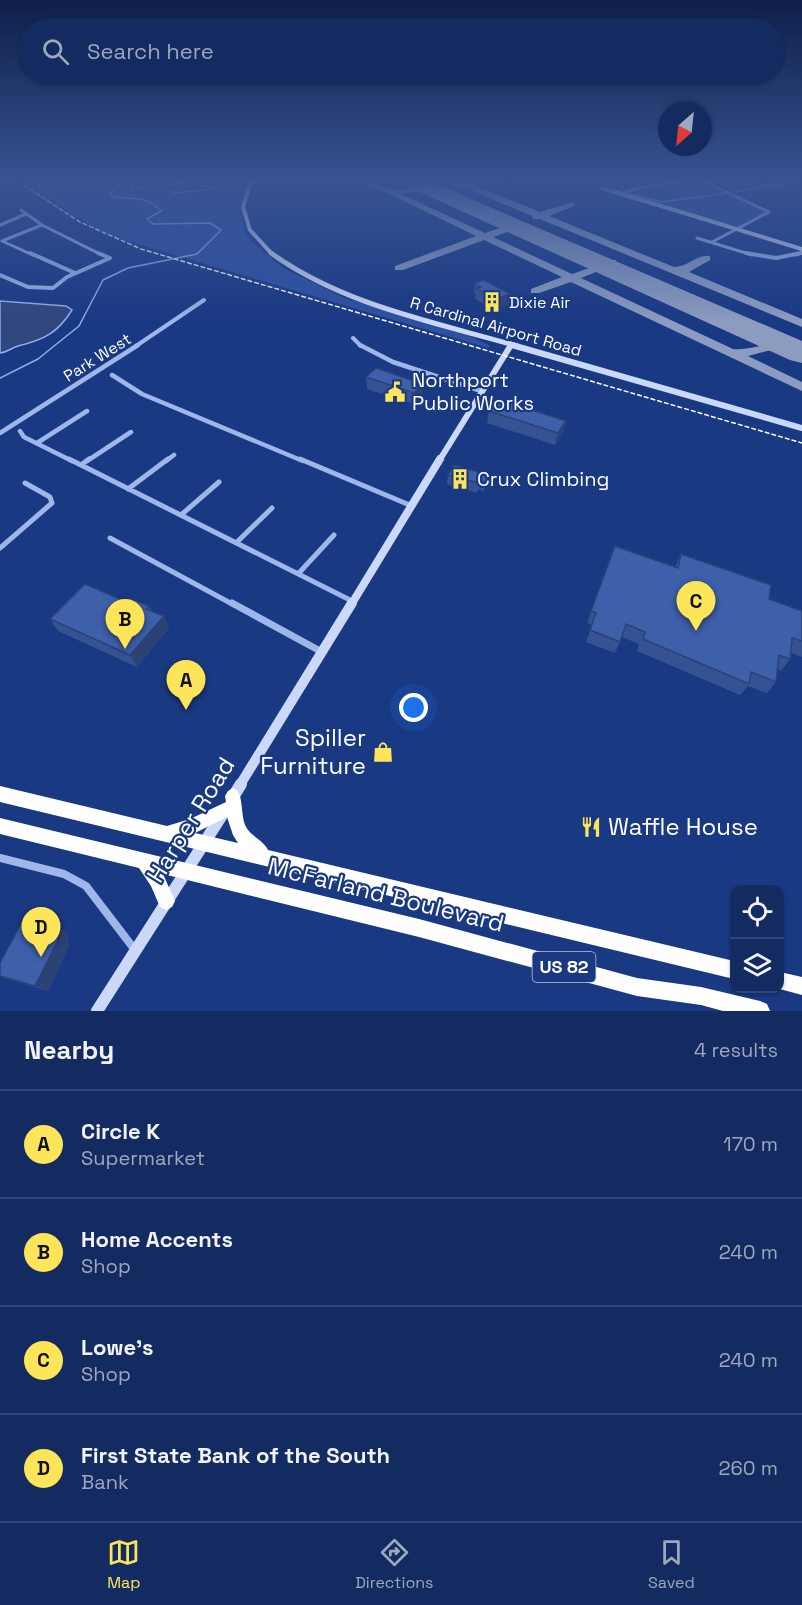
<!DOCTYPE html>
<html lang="en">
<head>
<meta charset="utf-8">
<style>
	:root { --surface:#142b62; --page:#1d3368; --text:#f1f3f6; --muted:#9da7be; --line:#334777; --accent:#fde55a }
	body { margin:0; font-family:"Space Grotesk",sans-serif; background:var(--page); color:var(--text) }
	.controls { position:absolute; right:18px; bottom:18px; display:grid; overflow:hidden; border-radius:12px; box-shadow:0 2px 4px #0004 }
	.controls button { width:54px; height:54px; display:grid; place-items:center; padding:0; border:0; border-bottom:2px solid var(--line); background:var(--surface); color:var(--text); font:30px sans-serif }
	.compass { position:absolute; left:658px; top:102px; width:54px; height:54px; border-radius:50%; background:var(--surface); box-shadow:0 2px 4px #0004; rotate:207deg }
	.you { position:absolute; left:414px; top:708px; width:21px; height:21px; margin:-15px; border:4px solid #fff; border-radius:50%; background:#1a73e8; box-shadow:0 0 0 9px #1a73e833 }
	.badge { display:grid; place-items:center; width:39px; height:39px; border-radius:50%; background:var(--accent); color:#111; font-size:20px; font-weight:700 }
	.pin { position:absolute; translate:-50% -50px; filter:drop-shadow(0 2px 3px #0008) }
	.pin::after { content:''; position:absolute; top:32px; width:21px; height:18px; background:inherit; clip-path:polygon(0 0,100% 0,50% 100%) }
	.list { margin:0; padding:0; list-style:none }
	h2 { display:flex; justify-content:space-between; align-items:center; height:78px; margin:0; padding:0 24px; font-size:26px }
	h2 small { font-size:20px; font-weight:400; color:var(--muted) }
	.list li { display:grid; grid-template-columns:39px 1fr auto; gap:18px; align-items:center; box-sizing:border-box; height:108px; padding:0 24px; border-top:2px solid var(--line) }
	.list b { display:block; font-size:22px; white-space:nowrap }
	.list p { margin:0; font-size:20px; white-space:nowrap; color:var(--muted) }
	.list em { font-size:20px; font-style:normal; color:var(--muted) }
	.icon { flex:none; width:33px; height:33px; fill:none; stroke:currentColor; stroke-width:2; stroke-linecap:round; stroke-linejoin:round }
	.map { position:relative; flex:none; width:802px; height:1011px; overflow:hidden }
	.search { position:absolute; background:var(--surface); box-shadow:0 2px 4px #0004; left:18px; right:18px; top:18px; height:66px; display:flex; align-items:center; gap:15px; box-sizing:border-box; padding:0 21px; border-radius:33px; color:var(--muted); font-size:22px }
	.sheet { height:510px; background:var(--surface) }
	nav { display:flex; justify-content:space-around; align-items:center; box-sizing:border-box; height:84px; border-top:2px solid var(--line); background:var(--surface); font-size:16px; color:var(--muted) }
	nav a { display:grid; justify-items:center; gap:3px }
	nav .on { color:var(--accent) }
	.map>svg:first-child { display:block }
</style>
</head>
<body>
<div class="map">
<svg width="802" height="1011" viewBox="0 0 802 1011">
	<rect width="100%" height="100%" fill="#1a3983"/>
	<path fill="#2d50a2" d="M22,181H249L240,205L245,232L252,242L283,268L345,298L468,335L491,346L488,348L124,240L93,227Z
		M685,181H702L769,212L737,229L621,194Z"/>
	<path fill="#30477e" stroke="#91afed" stroke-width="1.5" d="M132,181H153L166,185L197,181L201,182L196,185L217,188L175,193L155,185L130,190L135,184Z
		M0,301L66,306L72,310C58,333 43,340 18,346C11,348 8,352 0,353Z"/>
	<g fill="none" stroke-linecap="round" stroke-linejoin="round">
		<path stroke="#91afed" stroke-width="1.5" d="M733,192L799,181
			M629,194L662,202L727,193
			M0,378L38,359L79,326L103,280L128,268L197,254L221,230L210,223L153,224L147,219L161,211C148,195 129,200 111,196L110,193L118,187L116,181"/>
		<path fill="#8c9cc1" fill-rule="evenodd" d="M363,181C375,181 384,189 395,190C404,190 425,187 431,182H437L434,192L419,191L401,194L485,233L506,226L526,228V232H507L493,237L572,274L595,266H604L608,260H616V271L596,272L581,278L733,349C754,351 770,339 792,344V350H771L748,356L802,382V391L571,282L539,293H531V289L562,277L484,240L403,270H395V266L476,236Z
			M441,181H464L540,212L574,202V206L549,216L674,267C688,267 697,254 710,256V260L689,272L802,319V327L540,219H533L532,216L459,185Z"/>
		<path fill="#8c9cc1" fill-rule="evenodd" d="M400,181H429L802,341V363L790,360L404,185Z"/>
		<path stroke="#9fb6eb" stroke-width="3" d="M703,181L769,212L712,242
			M621,194L638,188L685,181
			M0,225L26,214
			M42,225L102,255
			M697,238L752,255
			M2,241L33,255
			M2,241L42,225L21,210
			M796,255L802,253"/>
		<path stroke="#9fb6eb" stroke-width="4" d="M30,253L75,273
			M746,253L776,258L801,253
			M0,275L28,287L53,288L67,277L110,258L98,253
			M353,338L361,346
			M136,346L204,300"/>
		<path stroke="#9fb6eb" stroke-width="4.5" d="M360,345L393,362L481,391
			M112,375L142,394L303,461
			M20,431L24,437L72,461
			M0,433L138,345
			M37,443L87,411
			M87,461L131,432
			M166,461L174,455"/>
		<path stroke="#9fb6eb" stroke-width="5" d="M69,459L354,602
			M300,459L412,506
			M81,465L89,459
			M128,489L168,459
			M181,515L219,482
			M110,538L234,605
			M237,542L272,508
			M0,548L52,503L50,497L25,483
			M298,574L334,535"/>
		<path stroke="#9fb6eb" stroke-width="7" d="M232,603L322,652"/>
		<path stroke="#9fb6eb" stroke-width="8" d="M0,858L64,874L86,886L135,950"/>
		<path stroke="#cbd8f8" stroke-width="4" d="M251,181L243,207L250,230L273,255
			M602,188L802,249"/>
		<path stroke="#cbd8f8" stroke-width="5" d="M271,253C343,305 434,322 517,346
			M510,346L511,344"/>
		<path stroke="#cbd8f8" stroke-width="6" d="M512,345L802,428
			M439,461L511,345"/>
		<path stroke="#cbd8f8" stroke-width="8" d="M351,605L440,459"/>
		<path stroke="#cbd8f8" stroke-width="10" d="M240,785L352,603"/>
		<path stroke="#cbd8f8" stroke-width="12" d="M233,797L241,784
			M97,1011L222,815"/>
		<path fill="#fff" fill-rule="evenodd" d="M0,786L167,826L190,819L226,802L225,796L228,791L233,788L238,791C243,801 241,814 245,825C250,836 263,840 268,850L734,961V979L0,802ZM227,817L233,835L238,843L195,833Z
			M0,818L419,919L637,978L701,987L760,1001L767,1004L770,1011H723L701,1005L637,996L419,937L163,874L175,901L172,907L166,910L160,907L151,886L139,868L0,834Z
			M780,972L802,977V995L776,988H780Z"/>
		<path stroke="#fff" stroke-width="1.5" stroke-dasharray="5 2" stroke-linecap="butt" d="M18,181L80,222L141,249L802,443"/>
	</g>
	<path fill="#355292" d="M475,283L510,294L508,305L495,310L475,299L476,295L474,294Z
		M366,377L423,384L422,395L414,404L367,389Z
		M489,411L566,421L563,433L555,445L487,423Z
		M448,475H489L487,484L484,491L478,489L477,493L447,484Z
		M615,546L675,567L681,554L769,599L802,611V657L791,653L790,659L781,671L778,669L776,682L767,693L748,686L740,695L637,651L639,644L622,637L615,653L586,642L592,625L587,623Z
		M127,602L149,606L152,611L164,616L169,628L137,667L58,631L50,619Z
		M67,932L69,946L48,991L0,977Z"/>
	<path fill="#2b4277" d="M510,294L508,305L495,310L496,299Z
		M423,384L422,395L414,404V393Z
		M566,421L563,433L555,445L558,433Z
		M489,475L487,484L484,491L485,482Z
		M164,616L169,628L137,667L130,655Z
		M55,926L67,932L69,946L48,991L35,986Z"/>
	<path fill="#3e5faa" stroke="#2b4277" stroke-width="1.5" d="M484,280L510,294L496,299L476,288L481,287L475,283Z
		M376,368L423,384L414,393L366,377Z
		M498,399L566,421L558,433L489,411Z
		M454,465L489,475L485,482L480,480L478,483L448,475Z
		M615,546L678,568L681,554L771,585L769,599L802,611V641L792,638L790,659L779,655L776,682L751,672L749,684L643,639L645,632L626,624L620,642L590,630L596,613L591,611Z
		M85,584L127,602L130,598L149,606L146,609L164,616L130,655L50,619Z
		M23,920L52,928L55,926L58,940L35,986L0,976V963Z"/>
	<linearGradient id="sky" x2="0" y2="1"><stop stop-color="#0e1f48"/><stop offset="0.56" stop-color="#385493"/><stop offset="1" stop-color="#385493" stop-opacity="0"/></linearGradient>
	<rect width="802" height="323" fill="url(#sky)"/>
	<defs>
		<g id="building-bare" transform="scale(1.62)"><path d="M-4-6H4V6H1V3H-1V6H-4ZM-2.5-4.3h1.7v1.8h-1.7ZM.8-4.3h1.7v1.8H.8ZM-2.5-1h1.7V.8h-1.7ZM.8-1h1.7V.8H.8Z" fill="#fde55a" stroke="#1a3983" stroke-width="2.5" paint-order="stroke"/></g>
		<g id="civic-bare" transform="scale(1.62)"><path d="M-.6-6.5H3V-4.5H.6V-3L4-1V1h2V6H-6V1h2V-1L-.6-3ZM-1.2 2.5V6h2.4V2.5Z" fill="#fde55a" stroke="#1a3983" stroke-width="2.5" paint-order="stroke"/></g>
		<g id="shop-bare" transform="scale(1.62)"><path d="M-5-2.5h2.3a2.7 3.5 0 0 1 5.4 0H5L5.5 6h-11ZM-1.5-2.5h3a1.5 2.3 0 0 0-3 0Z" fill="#fde55a" stroke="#1a3983" stroke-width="2.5" paint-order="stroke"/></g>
		<g id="restaurant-bare" transform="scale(1.62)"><path d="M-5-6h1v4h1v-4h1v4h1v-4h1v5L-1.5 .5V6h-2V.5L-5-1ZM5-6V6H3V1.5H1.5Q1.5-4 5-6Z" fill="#fde55a" stroke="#1a3983" stroke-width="2.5" paint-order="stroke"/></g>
	</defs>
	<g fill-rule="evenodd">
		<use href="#building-bare" x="492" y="302"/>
		<use href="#civic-bare" x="395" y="392"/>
		<use href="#building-bare" x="460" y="479"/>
		<use href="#shop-bare" x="383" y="752"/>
		<use href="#restaurant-bare" x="591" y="827"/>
	</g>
	<g text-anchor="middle" stroke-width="4.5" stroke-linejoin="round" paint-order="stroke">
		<g font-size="16" fill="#fff" stroke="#1a3983" text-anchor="start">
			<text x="509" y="308">Dixie Air</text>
		</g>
		<g font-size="16" fill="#fff" stroke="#1a3983">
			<text transform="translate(496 326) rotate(16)" y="6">R Cardinal Airport Road</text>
			<text transform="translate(97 357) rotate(-32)" y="6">Park West</text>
		</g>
		<rect fill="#1a3983" stroke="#bac4da" stroke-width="1.5" x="532.5" y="952" width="63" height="30" rx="4.5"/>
		<g font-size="18" font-weight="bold" fill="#fff">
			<text x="564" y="973">US 82</text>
		</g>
		<g font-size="20" fill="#fff" stroke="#1a3983" text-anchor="start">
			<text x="412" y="387">Northport<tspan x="412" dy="23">Public Works</tspan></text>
			<text x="477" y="486">Crux Climbing</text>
		</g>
		<g font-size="24" fill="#fff" stroke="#1a3983" text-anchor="end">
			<text x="366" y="746">Spiller<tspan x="366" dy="28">Furniture</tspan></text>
			<text x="608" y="835" text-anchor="start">Waffle House</text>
		</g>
		<g font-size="24" fill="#fff" stroke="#1a3983">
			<text transform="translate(191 820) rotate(-58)" y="8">Harper Road</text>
			<text transform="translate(386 895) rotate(14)" y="8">McFarland Boulevard</text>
		</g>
	</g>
</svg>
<div class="controls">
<button><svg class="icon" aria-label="locate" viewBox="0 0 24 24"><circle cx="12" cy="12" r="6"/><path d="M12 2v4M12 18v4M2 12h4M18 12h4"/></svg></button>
<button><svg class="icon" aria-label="layers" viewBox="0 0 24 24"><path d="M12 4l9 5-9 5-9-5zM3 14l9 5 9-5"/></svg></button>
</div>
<svg class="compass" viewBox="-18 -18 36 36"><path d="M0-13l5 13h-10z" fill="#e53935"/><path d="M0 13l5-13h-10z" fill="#9da7be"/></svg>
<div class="you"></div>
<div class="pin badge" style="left:186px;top:710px">A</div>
<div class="pin badge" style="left:125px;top:649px">B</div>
<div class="pin badge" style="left:696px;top:631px">C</div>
<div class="pin badge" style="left:41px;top:957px">D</div>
<div class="search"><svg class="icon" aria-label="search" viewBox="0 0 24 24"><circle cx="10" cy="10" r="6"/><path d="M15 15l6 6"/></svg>Search here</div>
</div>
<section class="sheet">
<h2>Nearby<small>4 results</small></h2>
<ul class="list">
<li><span class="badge">A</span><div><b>Circle K</b><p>Supermarket</p></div><em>170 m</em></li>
<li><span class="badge">B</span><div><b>Home Accents</b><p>Shop</p></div><em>240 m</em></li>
<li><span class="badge">C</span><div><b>Lowe's</b><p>Shop</p></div><em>240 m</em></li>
<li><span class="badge">D</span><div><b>First State Bank of the South</b><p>Bank</p></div><em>260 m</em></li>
</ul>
</section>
<nav>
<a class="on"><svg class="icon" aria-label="map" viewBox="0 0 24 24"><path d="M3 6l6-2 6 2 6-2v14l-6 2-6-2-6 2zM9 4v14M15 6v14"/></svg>Map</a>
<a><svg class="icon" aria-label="directions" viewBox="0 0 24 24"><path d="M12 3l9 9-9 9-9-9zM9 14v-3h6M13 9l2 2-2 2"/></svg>Directions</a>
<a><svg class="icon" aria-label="saved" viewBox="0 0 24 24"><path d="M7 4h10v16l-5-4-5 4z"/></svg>Saved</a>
</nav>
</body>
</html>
